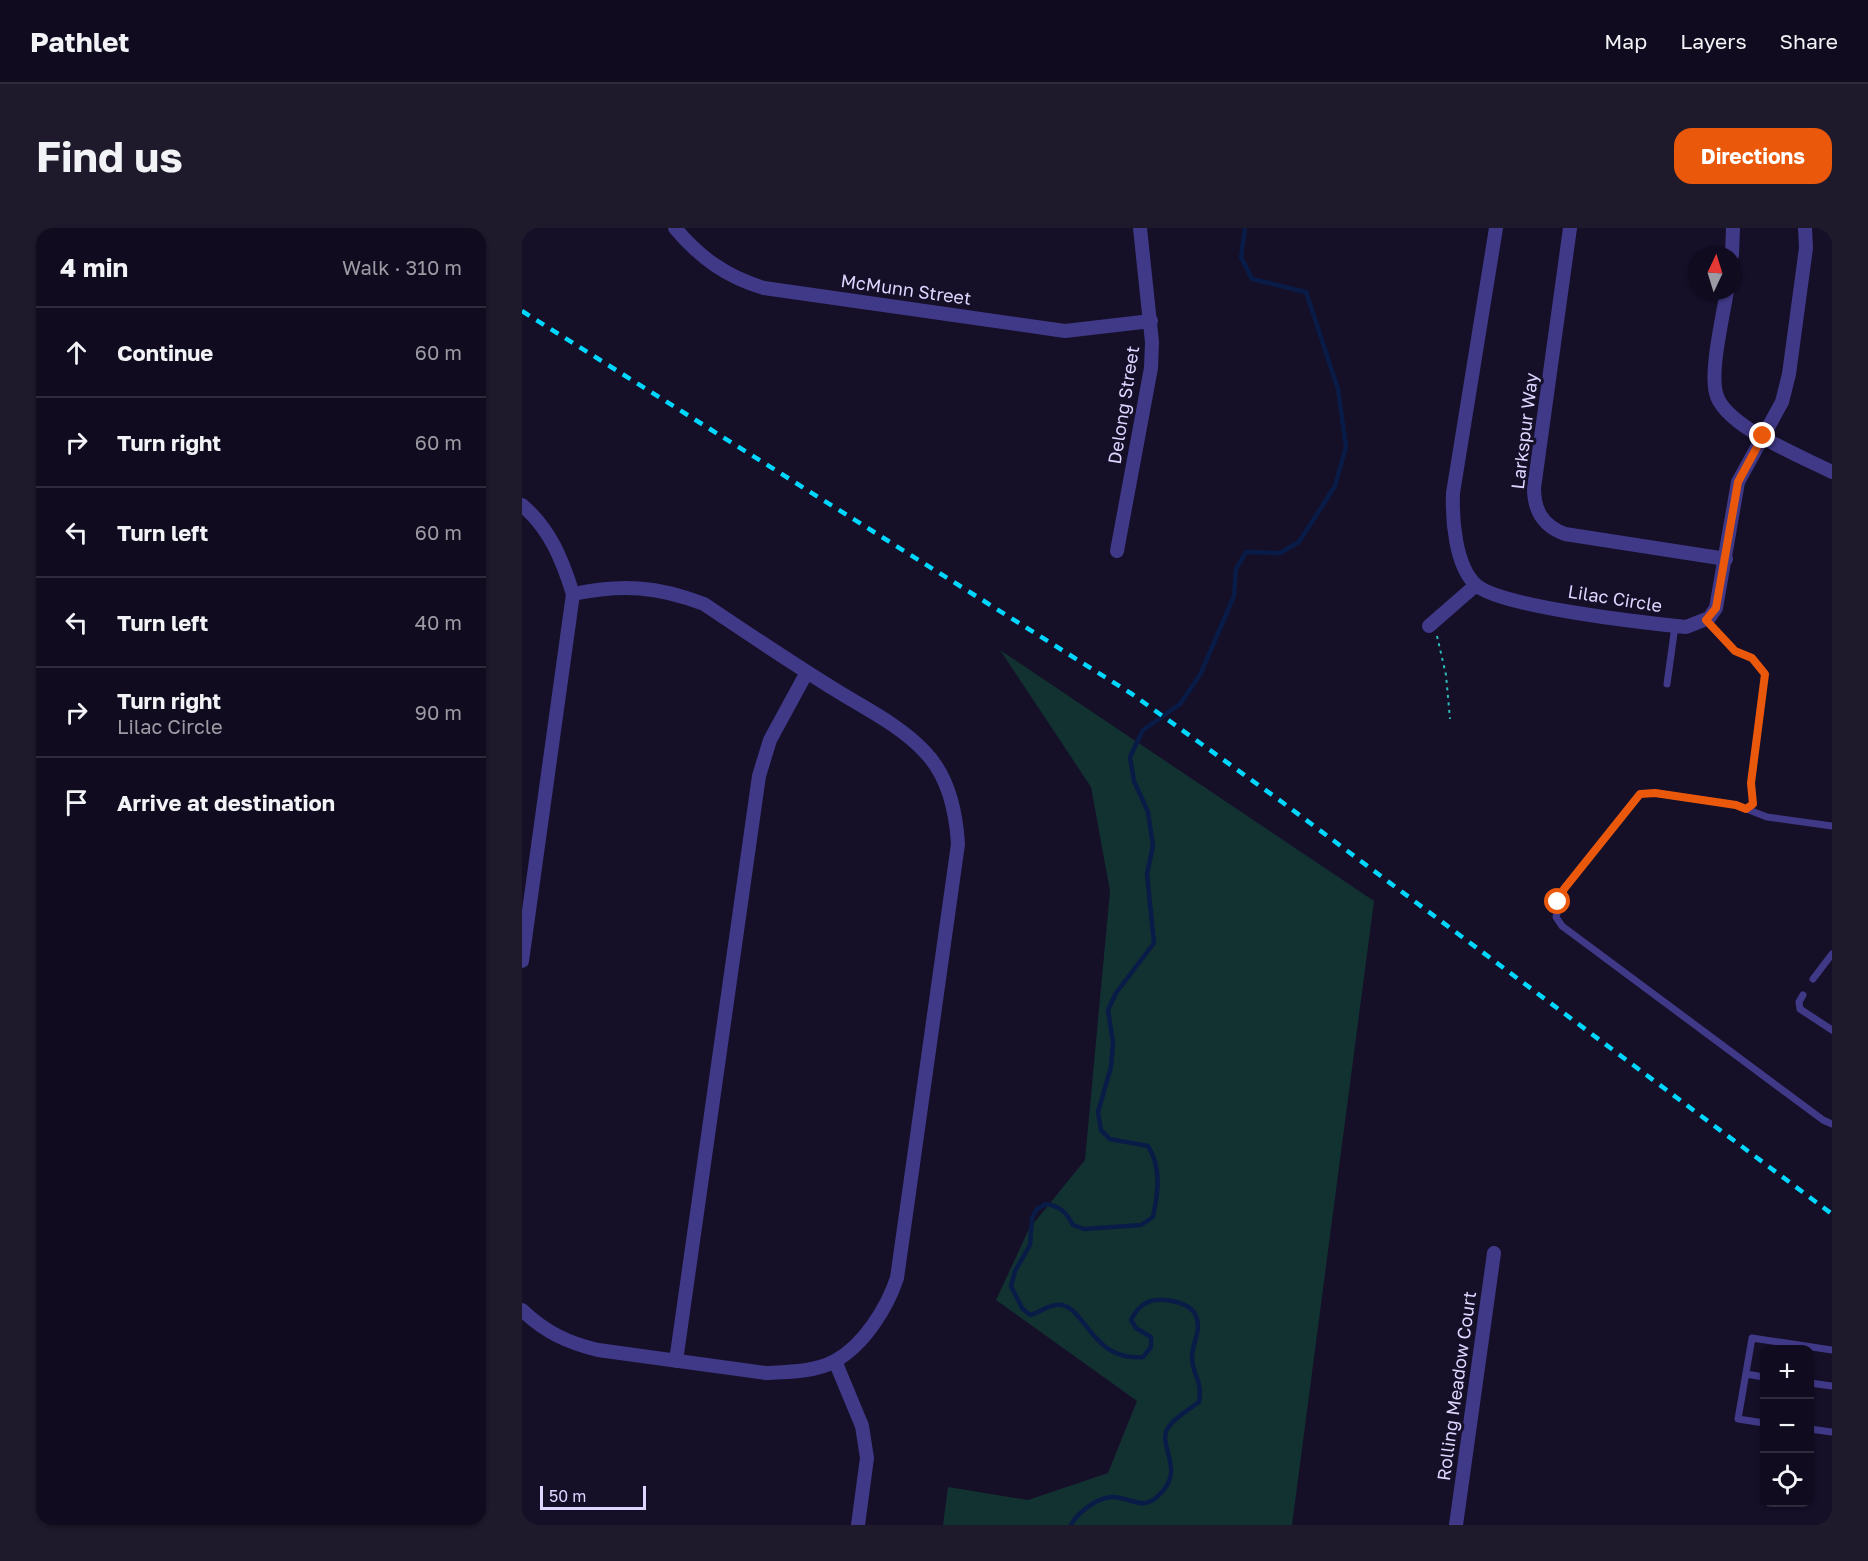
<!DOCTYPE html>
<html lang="en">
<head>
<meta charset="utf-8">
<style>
	:root { --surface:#100b1e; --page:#1e192b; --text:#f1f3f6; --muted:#9c9ba4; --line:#302b3c; --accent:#ea580c }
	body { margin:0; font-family:"Golos Text",sans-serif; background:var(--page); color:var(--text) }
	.controls { position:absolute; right:18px; bottom:18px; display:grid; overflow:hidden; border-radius:12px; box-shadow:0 2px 4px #0004 }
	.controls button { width:54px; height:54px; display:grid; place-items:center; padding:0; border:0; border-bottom:2px solid var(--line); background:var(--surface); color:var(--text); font:30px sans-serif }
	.compass { position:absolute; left:1166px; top:18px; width:54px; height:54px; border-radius:50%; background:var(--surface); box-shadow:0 2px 4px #0004; rotate:4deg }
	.scale { position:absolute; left:18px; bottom:15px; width:106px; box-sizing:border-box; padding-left:6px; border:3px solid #ddd6ff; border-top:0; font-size:16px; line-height:21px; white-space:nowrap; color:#ddd6ff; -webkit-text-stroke:4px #150f28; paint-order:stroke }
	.stop { position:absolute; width:18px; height:18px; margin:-14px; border:4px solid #ea580c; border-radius:50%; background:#fff }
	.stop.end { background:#ea580c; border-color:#fff; box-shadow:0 2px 6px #0008 }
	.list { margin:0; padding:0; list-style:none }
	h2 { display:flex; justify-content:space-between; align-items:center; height:78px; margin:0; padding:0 24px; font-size:26px }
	h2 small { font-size:20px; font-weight:400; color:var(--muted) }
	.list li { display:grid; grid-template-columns:39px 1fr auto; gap:18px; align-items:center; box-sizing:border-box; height:90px; padding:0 24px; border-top:2px solid var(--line) }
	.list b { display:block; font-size:22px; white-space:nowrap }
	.list p { margin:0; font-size:20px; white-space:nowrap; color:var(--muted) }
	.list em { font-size:20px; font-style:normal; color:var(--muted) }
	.icon { flex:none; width:33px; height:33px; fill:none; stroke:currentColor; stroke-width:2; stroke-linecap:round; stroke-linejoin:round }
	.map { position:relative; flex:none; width:1310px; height:1297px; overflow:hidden; border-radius:18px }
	header { display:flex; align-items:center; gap:36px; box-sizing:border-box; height:84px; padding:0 30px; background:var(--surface); border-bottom:2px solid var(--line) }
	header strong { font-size:28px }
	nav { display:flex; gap:33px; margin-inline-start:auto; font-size:21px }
	.intro { display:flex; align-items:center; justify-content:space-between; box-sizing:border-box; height:144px; padding:0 36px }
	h1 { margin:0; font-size:42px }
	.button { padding:15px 27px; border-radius:18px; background:var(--accent); color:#fff; font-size:21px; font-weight:700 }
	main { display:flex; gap:36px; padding:0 36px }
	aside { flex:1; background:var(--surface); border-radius:18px; box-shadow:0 2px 4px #0004 }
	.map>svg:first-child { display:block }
</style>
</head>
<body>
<header>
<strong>Pathlet</strong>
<nav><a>Map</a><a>Layers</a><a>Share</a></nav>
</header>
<div class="intro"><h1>Find us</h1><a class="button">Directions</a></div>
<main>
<aside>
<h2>4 min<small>Walk · 310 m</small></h2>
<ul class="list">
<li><svg class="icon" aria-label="ahead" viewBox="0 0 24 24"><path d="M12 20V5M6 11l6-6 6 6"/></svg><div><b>Continue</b></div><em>60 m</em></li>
<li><svg class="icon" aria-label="right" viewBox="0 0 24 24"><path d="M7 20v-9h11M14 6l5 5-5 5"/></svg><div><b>Turn right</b></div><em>60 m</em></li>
<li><svg class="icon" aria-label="left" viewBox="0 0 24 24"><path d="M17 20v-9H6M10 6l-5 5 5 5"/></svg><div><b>Turn left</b></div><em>60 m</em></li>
<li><svg class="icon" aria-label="left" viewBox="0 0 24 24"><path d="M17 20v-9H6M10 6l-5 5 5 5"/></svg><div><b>Turn left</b></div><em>40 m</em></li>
<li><svg class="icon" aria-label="right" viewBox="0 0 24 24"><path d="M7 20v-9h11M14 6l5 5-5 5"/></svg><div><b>Turn right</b><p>Lilac Circle</p></div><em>90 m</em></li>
<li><svg class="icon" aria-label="arrive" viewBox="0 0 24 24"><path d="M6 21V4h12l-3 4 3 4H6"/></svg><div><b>Arrive at destination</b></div></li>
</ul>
</aside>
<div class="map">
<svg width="1310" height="1297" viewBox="0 0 1310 1297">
	<rect width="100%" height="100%" fill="#150f28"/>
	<path fill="#123232" d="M478,422L852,673L770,1297H421L426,1259L506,1272L586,1245L615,1173L474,1072L507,1001L563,932L588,663L569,559Z"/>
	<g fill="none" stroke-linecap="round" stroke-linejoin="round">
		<path stroke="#091c47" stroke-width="4.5" d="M549,1297C555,1285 575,1270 589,1269C607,1268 620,1284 636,1268C667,1240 631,1216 648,1197C655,1188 668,1181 677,1174C681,1152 670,1147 670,1129C670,1115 680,1103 674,1088C668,1073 637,1068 624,1075C616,1079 613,1085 609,1092L614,1100L629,1109V1119L621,1129C567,1134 563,1073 534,1077C524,1078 517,1085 508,1087L500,1080L489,1058L493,1043L508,1017L510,990L515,981L524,976C538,978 544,984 551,997L562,1001L619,997L631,989C636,965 640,940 626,918L588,911L579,902L576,884L589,839L591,814L586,782L594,765L632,715L625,646L631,618L626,584L612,553L608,529L621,502L658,476L678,447L712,368L714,341L724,324L758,325L777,314L813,258L824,219L816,161L784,64L730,51L719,29L723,0"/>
		<path stroke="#2cbcbb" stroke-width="2" stroke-dasharray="3 4.5" stroke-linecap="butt" d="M1193,403L1213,423L1230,430L1243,446L1229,555L1232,572
			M915,408L924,447L928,491"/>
		<path stroke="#403988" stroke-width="7" d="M1145,456L1153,398
			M1310,598L1245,589L1214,577L1133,565L1118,566L1042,661L1034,689L1040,698L1301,892L1310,896
			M1291,751L1310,726
			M1281,767L1277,774L1278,781L1310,802
			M1224,1146L1242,1149
			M1288,1155L1310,1158
			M1242,1195L1216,1191L1230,1110L1310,1122
			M1288,1201L1310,1204"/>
		<path stroke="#403988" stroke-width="14" d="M153,0C178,30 205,49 242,60L543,103L629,93
			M974,0L931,265C930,290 933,338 954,357C979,379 1124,395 1164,399L1187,390L1194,380L1216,254L1260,174L1267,146L1284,20L1283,0
			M1048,0L1012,260C1012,283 1021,298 1043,306L1204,331
			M1210,27L1211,0
			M1205,63C1201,88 1188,142 1194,165C1201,198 1281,229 1310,244
			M0,277C28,301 40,331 51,366L0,733
			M595,323L629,140L630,114L618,0
			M907,398L954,357
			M0,1082C23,1104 46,1115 76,1122L244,1145C266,1144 293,1144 313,1133C342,1117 365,1080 375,1050L436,616C434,583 426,547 402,523C378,497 342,480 312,461C268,434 225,405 182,376C135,358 100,356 51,366
			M154,1133L237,548L248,512L285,444
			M313,1133L340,1198L345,1230L336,1297
			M934,1297L972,1025"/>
		<path stroke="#02d8ff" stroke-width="4.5" stroke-dasharray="9 8" stroke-linecap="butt" d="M0,83L610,466L760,574L1310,986"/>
	</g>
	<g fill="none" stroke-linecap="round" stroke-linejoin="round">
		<path stroke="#ea580c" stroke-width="8" d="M1036,674L1042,661L1118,566L1133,565L1214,577L1224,581L1231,576L1229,555L1243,446L1230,430L1213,423L1184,392L1194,380L1216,254L1241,208"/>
	</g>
	<g text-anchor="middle" stroke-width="6" stroke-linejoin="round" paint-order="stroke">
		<g font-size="18" fill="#ddd6ff" stroke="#150f28">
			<text transform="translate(384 62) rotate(8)" y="6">McMunn Street</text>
			<text transform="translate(602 177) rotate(-81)" y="6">Delong Street</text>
			<text transform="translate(1003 203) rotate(-83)" y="6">Larkspur Way</text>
			<text transform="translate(1093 371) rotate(9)" y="6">Lilac Circle</text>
			<text transform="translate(935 1158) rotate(-82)" y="6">Rolling Meadow Court</text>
		</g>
	</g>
</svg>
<div class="controls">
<button>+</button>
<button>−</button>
<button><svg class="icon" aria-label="locate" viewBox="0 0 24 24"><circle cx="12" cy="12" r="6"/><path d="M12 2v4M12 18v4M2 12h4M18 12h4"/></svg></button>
</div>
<svg class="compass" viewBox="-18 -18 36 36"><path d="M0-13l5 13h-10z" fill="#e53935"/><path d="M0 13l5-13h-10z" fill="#9c9ba4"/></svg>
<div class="scale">50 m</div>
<div class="stop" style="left:1036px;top:674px"></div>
<div class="stop end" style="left:1241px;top:208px"></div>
</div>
</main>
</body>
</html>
